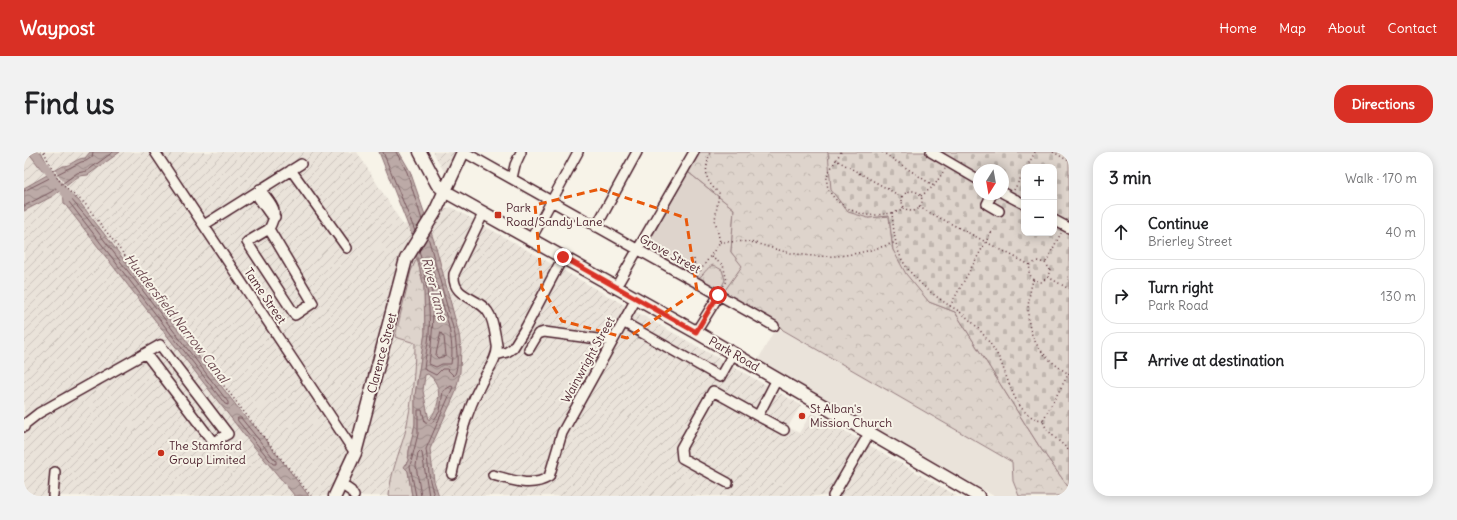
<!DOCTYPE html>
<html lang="en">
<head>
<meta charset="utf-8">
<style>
	:root { --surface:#fff; --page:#f2f2f2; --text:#202124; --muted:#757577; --line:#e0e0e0; --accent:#d93025 }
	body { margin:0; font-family:Delius,sans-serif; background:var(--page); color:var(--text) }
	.controls { position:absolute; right:12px; top:12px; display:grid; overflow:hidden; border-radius:8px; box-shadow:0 2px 10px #0003 }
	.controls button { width:36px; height:36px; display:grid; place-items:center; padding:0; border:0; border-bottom:1px solid var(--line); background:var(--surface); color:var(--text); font:20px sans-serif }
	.compass { position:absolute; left:949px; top:12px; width:36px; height:36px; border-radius:50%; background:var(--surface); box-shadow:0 2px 10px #0003; rotate:191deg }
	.stop { position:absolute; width:12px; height:12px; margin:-9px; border:3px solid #d93025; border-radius:50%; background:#fff }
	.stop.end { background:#d93025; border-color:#fff; box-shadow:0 1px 4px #0008 }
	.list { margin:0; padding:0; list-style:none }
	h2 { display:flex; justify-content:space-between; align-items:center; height:52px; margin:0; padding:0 16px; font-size:17px }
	h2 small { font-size:13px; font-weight:400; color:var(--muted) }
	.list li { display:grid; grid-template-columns:26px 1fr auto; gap:12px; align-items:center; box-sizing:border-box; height:56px; margin:0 8px 8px; padding:0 8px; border:1px solid var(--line); border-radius:16px }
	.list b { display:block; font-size:15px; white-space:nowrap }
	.list p { margin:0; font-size:13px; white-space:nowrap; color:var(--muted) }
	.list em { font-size:13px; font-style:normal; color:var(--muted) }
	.icon { flex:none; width:22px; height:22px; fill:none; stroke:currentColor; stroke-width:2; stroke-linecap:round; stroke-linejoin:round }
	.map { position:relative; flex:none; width:1045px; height:344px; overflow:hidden; border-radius:16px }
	header { display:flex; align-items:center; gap:24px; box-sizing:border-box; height:56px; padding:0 20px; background:var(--accent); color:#fff }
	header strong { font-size:19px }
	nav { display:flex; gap:22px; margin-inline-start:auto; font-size:14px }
	.intro { display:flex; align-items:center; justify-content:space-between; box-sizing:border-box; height:96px; padding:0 24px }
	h1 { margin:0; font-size:28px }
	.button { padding:10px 18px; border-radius:16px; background:var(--accent); color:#fff; font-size:14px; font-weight:700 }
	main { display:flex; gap:24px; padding:0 24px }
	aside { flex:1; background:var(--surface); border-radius:16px; box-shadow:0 2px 10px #0003 }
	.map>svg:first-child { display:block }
</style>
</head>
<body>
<header>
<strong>Waypost</strong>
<nav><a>Home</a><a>Map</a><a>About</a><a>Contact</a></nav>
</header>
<div class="intro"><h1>Find us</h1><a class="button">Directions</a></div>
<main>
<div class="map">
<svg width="1045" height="344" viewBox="0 0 1045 344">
	<defs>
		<pattern id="industrial-furrows" width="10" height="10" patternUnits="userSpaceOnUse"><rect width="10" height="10" fill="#eae3da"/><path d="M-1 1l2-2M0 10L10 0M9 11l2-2" fill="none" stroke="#cac2bb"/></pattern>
		<pattern id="forest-crowns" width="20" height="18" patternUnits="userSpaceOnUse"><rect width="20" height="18" fill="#ded4cc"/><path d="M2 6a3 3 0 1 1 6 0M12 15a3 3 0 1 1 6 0" fill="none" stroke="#c0b6af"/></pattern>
		<pattern id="cemetery-stones" width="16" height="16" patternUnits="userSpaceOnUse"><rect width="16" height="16" fill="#ded4cc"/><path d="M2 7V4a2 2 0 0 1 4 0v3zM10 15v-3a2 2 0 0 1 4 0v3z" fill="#c0b6af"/></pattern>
		<pattern id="park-tufts" width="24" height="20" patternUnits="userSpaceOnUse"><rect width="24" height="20" fill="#ded4cc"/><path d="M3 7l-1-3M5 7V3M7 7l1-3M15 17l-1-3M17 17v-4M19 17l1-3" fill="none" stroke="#c0b6af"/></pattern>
		<pattern id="water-waves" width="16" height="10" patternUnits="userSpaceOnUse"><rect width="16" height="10" fill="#bcaaa7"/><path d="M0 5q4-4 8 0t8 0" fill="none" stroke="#9b8a88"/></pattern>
	</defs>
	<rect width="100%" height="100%" fill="#f7f3e8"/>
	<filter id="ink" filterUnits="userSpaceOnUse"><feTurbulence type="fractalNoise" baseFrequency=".025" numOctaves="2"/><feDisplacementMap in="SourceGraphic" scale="8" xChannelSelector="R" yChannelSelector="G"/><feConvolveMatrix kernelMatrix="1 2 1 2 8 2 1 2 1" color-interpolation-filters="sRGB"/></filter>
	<g filter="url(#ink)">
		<path fill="#eae3da" d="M751,177L759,178L988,310L989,329L995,344H970L734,208Z"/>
		<path fill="url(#industrial-furrows)" d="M0,0H333L379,73L427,55L777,253L764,275L775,281L788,260L933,344H0Z
			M409,0H434L422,23Z"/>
		<path fill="#ded4cc" stroke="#947a7c" d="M664,20L710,57L707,100L719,114L699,141L622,95Z"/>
		<path fill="url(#forest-crowns)" stroke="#947a7c" d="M675,0H804L805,5L844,66L865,64L869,98L905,150L931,160L1015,294L1045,336V344H995L989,329L988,310L759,178L753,172L699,141L718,114L707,100L710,57L664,20Z
			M393,106L400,135L401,181L391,243V272L385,299L384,309L381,312L384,319L388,344H365C366,322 375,302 381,281C388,252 391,220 391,191L371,185L387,119Z"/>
		<path fill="url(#cemetery-stones)" stroke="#947a7c" fill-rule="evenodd" d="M804,0H1045V336L1015,294L931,160L905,150L882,122L869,98L865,64L844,66L824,60L807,38ZM1000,15H1030V81H1000ZM955,18H979V42H955Z"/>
		<path fill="url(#park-tufts)" stroke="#947a7c" d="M689,113L698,118L701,128L696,138L674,126C680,123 682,116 689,113Z"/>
		<path fill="url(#water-waves)" stroke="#8e7275" fill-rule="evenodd" d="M4,0H17L24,13L25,20H22L17,17Z
			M66,0H96L64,23L55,24L29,44L0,59V36L39,14C47,14 52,6 61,6Z
			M355,0H375L386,19L412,95L435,182L437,197L436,220L431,242L406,297L410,329L415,344H388L384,319L380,315L384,309L385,299L391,272V243L401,181L400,135L387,81ZM404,222C420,234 416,254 405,268L399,239L401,223Z
			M39,38L54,48L218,261L233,277L285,344H271L221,284L40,51Z"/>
		<path fill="#f7f3e8" d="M30,17L43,35L37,39L24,21Z"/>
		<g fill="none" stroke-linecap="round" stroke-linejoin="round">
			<path stroke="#78575d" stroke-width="1" d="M359,0L391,79
				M372,0L383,20L398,68
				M0,39L57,10L62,9L68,5L69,0
				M45,48L47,47L64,67L204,250V253L201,252L45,50Z
				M0,54L27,40L53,21L63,19L89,0
				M395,98C402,126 407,154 405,182C404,194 401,205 400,217L412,223L418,217H423L430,224C436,214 432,195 431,183L404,85
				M407,118L409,119C416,146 432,184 427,212H418L412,215L405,212C409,180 411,151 405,120Z
				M417,181L420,185L422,204L414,206L412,204Z
				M214,266H217L252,309V312H249L214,269Z
				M392,344L386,314L394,282V258H398L401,270L408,271L416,259L419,239L427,234L429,235L402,297L406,329L410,344
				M397,344L392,314L394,301L396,299L398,301L405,344"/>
			<path stroke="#bcaaa7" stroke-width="8" d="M10,0L45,46"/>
			<g stroke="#4a1f2b" stroke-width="12">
				<path id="minor" d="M131,0L331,301
					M440,0L750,174
					M907,0L955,28
					M267,18L323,96
					M488,26L491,13L497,0
					M236,37C248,54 256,56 245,77L289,151L271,163L223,90L245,77
					M231,41L245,61L251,65
					M979,41L1000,52
					M968,42L963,52L975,59
					M1030,68L1045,76
					M180,73L277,12
					M572,75L613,0
					M507,87L554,0
					M592,135L670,0
					M599,170L696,225L709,202
					M672,180L695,143
					M505,197L514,182L520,180L589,189
					M472,203L483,200L489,196L502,175L539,105
					M734,264L760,278
					M0,275L1,272L15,261L136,193L204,282L189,290L122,202
					M428,322C435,290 442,260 457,232C462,221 475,205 473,193C471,183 470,168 464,160C454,144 428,147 430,122L460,60
					M469,323C488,328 507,336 525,325L538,281L612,147
					M704,331L658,306L657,296L689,239L734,264L753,227
					M317,332L327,339L330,344
					M29,344L31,320
					M809,344L846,280"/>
			</g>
			<g stroke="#4a1f2b" stroke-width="15">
				<path id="major" d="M396,0L413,32L422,40L672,180L954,344
					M311,344L331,301L382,107L411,60L439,0"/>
			</g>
			<path stroke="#4a1f2b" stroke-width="1.5" stroke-dasharray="1 3" stroke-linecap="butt" d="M20,0C26,12 32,27 42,36C48,43 56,46 62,53L220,260L287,344
				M817,0L812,8L878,45
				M858,0L910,34
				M1029,0L1045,9
				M812,8C809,13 804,20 803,25C800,46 826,60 843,63C850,64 860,62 868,61C869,72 870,84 873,95C880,121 905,140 926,154L969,77
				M1003,15L1011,0
				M990,38L1000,20
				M878 49a10 10 0 1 1 20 0a10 10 0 1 1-20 0Z
				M897,44L910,34L921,17
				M895,55L1006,113
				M868,61L876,59L880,55
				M696,90C705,90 717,89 726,90C741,93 757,100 773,102C810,108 838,102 872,90
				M626,94L643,103
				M687,105L699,113L703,129L698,136
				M670,107L671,120
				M1022,110L1037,81
				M674,122L696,90L691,68L695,41C679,27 681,20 686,0
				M1024,125L1045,137
				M1009,128L1017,130L1024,125L1026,117L1021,111L1013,109L1006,113L1005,121L1009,128C997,172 1006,198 1045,222
				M926,154C946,164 963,185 974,204C985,225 990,266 1019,268
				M1045,221L1019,268C1020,279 1038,290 1045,299"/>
			<use href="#minor" stroke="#f7f3e8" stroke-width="9"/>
			<use href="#major" stroke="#f7f3e8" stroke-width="12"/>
		</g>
	</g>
	<g fill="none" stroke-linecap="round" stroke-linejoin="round" filter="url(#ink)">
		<path stroke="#d93025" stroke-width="5" d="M539,105L672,180L694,143"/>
	</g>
	<path fill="none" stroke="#e8590c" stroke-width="3" stroke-dasharray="8 5" stroke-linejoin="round" d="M576,37L662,66L673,139L603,186L538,169L518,136L511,53Z"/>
	<g fill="#c8321e" stroke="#f7f3e8" stroke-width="1.5">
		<rect x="470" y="59" width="8" height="8" rx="2"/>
		<circle cx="778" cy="264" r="4"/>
		<circle cx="137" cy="301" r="4"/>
	</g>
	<g text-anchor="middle" stroke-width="4" stroke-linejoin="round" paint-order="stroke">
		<g font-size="12" fill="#4a1f2b" stroke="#f7f3e8" text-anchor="start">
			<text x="482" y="60">Park<tspan x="482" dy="14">Road/Sandy Lane</tspan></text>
			<text x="786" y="261">St Alban's<tspan x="786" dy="14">Mission Church</tspan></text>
			<text x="145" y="298">The Stamford<tspan x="145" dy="14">Group Limited</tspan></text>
		</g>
		<g font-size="12" fill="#4a1f2b" stroke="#f7f3e8">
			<text transform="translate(646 102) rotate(29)" y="4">Grove Street</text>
			<text transform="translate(241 144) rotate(56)" y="4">Tame Street</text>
			<text transform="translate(358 201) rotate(-75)" y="4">Clarence Street</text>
			<text transform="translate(710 202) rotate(30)" y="4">Park Road</text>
			<text transform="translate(564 208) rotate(-61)" y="4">Wainwright Street</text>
		</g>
		<g font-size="13" font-style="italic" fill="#6c4950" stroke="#f7f3e8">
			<text transform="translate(411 137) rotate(75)" y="5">River Tame</text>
			<text transform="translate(153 166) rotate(52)" y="5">Huddersfield Narrow Canal</text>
		</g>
	</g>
</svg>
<div class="controls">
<button>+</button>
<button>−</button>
</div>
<svg class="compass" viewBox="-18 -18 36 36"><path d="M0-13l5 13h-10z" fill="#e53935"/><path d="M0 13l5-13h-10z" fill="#757577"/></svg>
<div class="stop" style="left:694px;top:143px"></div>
<div class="stop end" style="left:539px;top:105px"></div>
</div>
<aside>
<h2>3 min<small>Walk · 170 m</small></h2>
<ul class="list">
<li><svg class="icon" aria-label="ahead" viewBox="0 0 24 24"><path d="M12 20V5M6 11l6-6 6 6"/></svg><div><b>Continue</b><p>Brierley Street</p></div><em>40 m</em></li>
<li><svg class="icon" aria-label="right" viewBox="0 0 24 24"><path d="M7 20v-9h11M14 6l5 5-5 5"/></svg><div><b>Turn right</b><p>Park Road</p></div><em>130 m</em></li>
<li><svg class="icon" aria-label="arrive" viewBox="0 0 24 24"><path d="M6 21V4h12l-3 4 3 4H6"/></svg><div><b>Arrive at destination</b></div></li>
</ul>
</aside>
</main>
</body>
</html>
